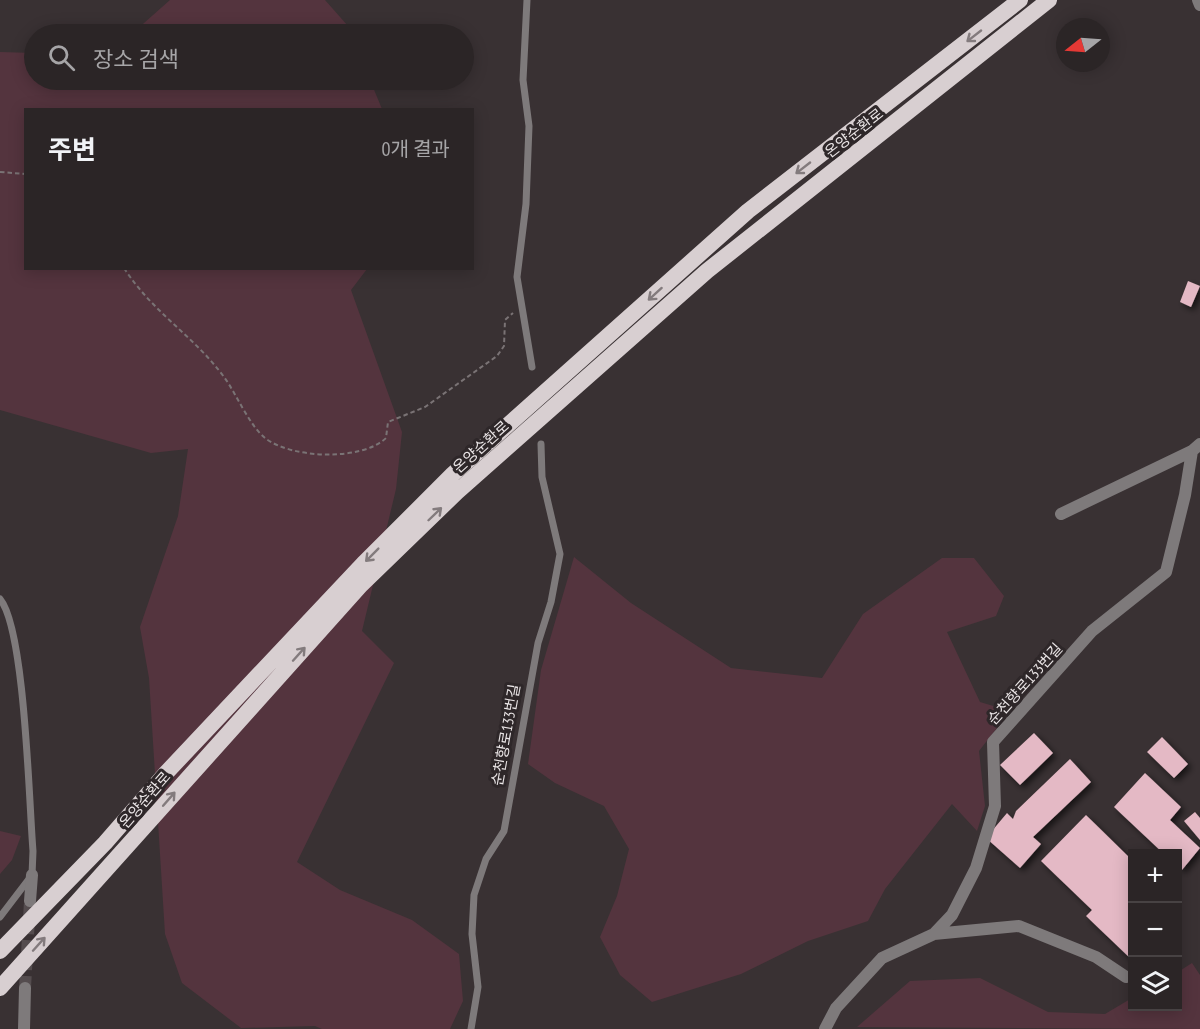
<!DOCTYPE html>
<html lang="ko">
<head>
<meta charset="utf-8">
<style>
	:root { --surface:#2b2526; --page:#373132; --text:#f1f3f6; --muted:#a6a5a7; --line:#474243 }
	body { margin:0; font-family:"PT Sans Narrow","Noto Sans KR",sans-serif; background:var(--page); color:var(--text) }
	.controls { position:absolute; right:18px; bottom:18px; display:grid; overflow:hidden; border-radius:0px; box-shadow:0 3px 15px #0003 }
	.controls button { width:54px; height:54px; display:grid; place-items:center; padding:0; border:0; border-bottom:2px solid var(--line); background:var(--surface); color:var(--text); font:30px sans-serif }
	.compass { position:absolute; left:1056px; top:18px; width:54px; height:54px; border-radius:50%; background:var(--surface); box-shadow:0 3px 15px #0003; rotate:253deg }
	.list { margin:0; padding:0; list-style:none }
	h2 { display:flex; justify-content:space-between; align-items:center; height:78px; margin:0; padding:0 24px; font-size:26px }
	h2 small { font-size:20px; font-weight:400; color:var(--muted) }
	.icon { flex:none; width:33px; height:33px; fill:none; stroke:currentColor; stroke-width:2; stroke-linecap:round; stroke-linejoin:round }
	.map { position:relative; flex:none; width:1200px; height:1029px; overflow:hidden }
	.search { position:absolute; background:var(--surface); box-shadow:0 3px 15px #0003; left:24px; top:24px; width:450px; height:66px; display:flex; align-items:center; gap:15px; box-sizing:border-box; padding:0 21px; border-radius:33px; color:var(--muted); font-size:22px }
	.panel { position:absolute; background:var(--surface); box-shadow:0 3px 15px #0003; left:24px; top:108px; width:450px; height:162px; border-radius:0px }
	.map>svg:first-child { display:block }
</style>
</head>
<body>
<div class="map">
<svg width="1200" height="1029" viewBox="0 0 1200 1029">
	<defs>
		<filter id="shadow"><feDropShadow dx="3.5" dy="3.5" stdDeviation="3" flood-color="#0009"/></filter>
	</defs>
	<rect width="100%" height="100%" fill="#393133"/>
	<path fill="#54343e" d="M170,0H325L348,26L351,34H125L135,31Z
		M0,52L34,53V80H370L382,109L26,110V268L367,269L351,290L402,432L396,489L362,631L394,663L297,862L340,890L412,920L459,954L463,1001L450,1029H322L315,1026L241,1028L182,983L165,934L149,678L140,627L178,516L188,449L151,453L0,410Z
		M574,557L631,603L731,668L822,678L863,614L942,558H974L1004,596L996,616L947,632L980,702L1010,711L979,751L985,806L977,831L952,804L885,889L868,921L808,941L741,974L652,1002L620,975L600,937L617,896L629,849L604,806L555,783L528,764L541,670Z
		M0,831L21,836L12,860L0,874Z
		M1192,963L1200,975V1029L857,1027L910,981L980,978L1048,1012L1105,1014L1132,998V1006H1178V972Z"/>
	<path fill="#e4b9c5" filter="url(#shadow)" d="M1188,281L1200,286L1191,307L1180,302Z
		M1034,733L1053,753L1020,785L1000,765Z
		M1162,737L1188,764L1174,778L1147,752Z
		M1070,759L1091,782L1033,837L1041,844L1020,868L986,838L1007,813L1013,819L1016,811Z
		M1145,773L1181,807L1170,820L1200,848L1182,870L1178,866V854H1164L1114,807Z
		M1195,812L1200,818V840L1184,821Z
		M1086,815L1132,860L1131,959L1086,916L1092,910L1041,861Z"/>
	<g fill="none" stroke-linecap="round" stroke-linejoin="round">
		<path stroke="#544c4e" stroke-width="12" stroke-dasharray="12 6" stroke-linecap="butt" d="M25,988L30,901"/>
		<path stroke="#7a7375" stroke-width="2" stroke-dasharray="4.5 3" stroke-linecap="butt" d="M0,172L26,174
			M124,268C153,313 194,336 224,377C236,393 249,425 265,438C292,459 362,461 386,438L388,422L425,407L497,356L504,346L505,320L513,313"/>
		<path stroke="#7e7a7b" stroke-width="7" d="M527,0L523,80L529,126L526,204L517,277L532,367
			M0,599C25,629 29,803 33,851L32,875L0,917
			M471,1029L478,987L472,934L474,895L486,859L504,831L538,643L551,602L560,554L542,477L541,444"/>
		<path stroke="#7e7a7b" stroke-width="12" d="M1198,0L1200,5
			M1061,514L1192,451
			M30,901L32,875
			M934,934L1019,926L1096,957L1126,977
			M24,1029L25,988
			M825,1029L836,1008L882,958L934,934L952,915L976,868L995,806L993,742L1092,631L1166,572L1185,495L1192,451L1200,444"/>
		<path stroke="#d8cfd1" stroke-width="16" d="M0,951L105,843L166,773L363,564L453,474L748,211L1020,0
			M0,988L361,585L457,492L707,271L1049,0"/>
	</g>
	<defs><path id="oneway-shaft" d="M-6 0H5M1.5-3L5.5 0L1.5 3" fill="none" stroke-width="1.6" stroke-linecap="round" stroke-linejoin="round" transform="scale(1.5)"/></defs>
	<g stroke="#837b7d">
		<use href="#oneway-shaft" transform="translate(974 36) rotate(142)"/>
		<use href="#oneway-shaft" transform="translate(803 168) rotate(142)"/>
		<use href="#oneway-shaft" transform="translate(655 294) rotate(138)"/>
		<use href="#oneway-shaft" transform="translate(435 514) rotate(-44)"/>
		<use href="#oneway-shaft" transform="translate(372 555) rotate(135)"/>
		<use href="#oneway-shaft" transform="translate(299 654) rotate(-48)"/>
		<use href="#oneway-shaft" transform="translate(169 799) rotate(-49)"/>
		<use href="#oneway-shaft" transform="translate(39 944) rotate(-48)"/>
	</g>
	<g text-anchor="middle" stroke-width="6" stroke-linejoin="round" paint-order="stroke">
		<g font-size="15" fill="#ebe6e7" stroke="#2e2729">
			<text transform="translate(854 133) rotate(-38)" y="5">온양순환로</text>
			<text transform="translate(481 447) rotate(-42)" y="5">온양순환로</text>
			<text transform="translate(1025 684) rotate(-48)" y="5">순천향로133번길</text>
			<text transform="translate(506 735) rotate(-80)" y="5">순천향로133번길</text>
			<text transform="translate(145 800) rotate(-49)" y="5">온양순환로</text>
		</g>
	</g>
</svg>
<div class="controls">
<button>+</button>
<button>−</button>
<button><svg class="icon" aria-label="layers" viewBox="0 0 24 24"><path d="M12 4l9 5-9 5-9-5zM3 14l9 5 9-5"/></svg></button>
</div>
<svg class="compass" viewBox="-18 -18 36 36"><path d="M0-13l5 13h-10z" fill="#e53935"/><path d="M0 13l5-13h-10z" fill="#a6a5a7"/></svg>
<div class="search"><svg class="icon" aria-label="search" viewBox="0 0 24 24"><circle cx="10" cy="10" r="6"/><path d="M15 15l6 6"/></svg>장소 검색</div>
<section class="panel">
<h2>주변<small>0개 결과</small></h2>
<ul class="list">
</ul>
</section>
</div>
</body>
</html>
